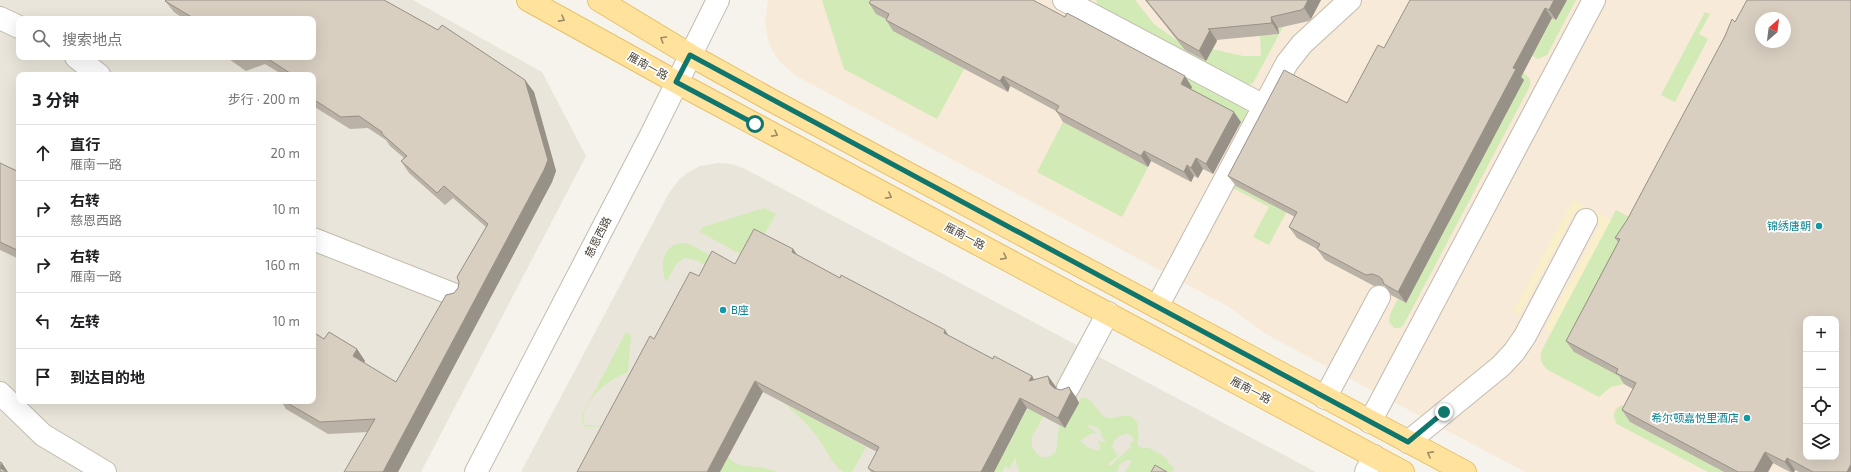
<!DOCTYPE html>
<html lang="zh">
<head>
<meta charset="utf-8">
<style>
	:root { --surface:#fff; --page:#f6f6f6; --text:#202124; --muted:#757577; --line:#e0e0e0 }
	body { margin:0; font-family:"Exo 2","Noto Sans SC",sans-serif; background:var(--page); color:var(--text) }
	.controls { position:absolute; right:12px; bottom:12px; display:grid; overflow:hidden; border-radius:8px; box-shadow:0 4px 16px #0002 }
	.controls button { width:36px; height:36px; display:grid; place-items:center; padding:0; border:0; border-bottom:1px solid var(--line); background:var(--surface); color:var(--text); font:20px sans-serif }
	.compass { position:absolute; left:1755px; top:12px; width:36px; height:36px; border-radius:50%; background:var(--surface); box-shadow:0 4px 16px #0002; rotate:28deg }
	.stop { position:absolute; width:12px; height:12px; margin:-9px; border:3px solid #0f766e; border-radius:50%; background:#fff }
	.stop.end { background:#0f766e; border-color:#fff; box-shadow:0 1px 4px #0008 }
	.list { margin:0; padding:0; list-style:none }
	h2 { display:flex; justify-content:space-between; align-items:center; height:52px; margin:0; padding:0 16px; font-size:17px }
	h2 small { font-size:13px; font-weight:400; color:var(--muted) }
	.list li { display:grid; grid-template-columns:26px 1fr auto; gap:12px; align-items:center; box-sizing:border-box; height:56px; padding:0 16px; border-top:1px solid var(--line) }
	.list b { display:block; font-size:15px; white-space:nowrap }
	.list p { margin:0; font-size:13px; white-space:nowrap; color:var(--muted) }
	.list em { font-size:13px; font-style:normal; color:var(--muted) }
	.icon { flex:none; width:22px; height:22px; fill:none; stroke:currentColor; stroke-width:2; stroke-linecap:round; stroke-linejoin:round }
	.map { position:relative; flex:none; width:1851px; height:472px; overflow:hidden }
	.search { position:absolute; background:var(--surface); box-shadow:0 4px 16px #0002; left:16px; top:16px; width:300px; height:44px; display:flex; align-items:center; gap:10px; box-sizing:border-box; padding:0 14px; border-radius:8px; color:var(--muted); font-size:15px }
	.panel { position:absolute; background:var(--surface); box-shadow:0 4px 16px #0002; left:16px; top:72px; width:300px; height:332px; border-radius:8px }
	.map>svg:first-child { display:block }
</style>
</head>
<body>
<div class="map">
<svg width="1851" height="472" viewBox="0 0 1851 472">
	<rect width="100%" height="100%" fill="#f6f3ec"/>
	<path fill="#eae5da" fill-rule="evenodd" d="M0,0H413L542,72L586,156L421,472H0ZM19,19H313V57H19ZM19,75H313V401H19Z
		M718,163L732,164L745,169L1316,472H521L669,193L679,180L687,173L700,166Z"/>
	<path fill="#f7ead8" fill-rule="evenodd" d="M768,0H1851V472H1525L1266,334L1229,307L796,76L781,63L773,52L768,40L765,21ZM1761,18H1785V42H1761ZM1806,319H1836V457H1806Z"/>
	<path fill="#d2eab5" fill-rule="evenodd" d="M822,0H884L897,25L964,69L937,119L844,69Z
		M1096,0H1135L1154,24L1186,47L1207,48L1243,56H1261L1260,36L1279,34L1278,28L1283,27L1253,83L1246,85L1098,6Z
		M1567,0H1576L1547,55L1538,59L1529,54L1537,48L1552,18L1556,20Z
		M1705,12L1710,14L1699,34L1708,39L1675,102L1661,95Z
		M1075,20L1245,108L1248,113L1244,124L1189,94L1192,87Z
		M1520,71C1527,75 1532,78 1530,86L1404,324L1400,328H1394L1389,322L1390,314L1398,299L1406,303L1465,191Z
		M1290,77L1327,136L1269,245L1253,237L1269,207L1231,187ZM1290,80L1268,203L1235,185Z
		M1063,122L1148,167L1122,217L1037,172Z
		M764,208L776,214L757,247L747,242L740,254L700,232L703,227Z
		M1616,210L1640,223L1626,380L1624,384L1611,387L1599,397L1548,370C1541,364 1539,358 1542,350Z
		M685,243L691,245L743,273L715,270L695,260L685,258L677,263L666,282C659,265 663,242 685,243Z
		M626,332L631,335L628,372C606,381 588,396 583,418L585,425L606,426L586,427L582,422V415Z
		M1039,387L1043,417L1032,437V447L1037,454L1042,457H1049L1056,452L1059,425L1068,423L1081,398C1092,395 1096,411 1104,416C1112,421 1117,416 1125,416C1140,414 1140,434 1137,444L1142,448H1149L1162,455L1167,459L1169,464L1174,467L1172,472H1125L1132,461L1127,460L1120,464L1117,472H1020L1016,464V457L1009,469L1005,466L1002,472H994ZM1089,425L1099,428L1102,435L1100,434L1106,442L1098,441L1100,446V451L1089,448L1080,441L1092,433H1097L1087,426ZM1127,434L1134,437L1132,438L1134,440L1129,445L1132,446L1110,466L1108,464L1117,457V453H1115L1114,448H1112C1114,439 1118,435 1127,434Z
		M784,403L866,447L852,472H843C831,463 826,449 817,437C808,424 796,414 784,403Z
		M1622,405H1626L1630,422L1724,472H1708L1617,424C1612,417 1613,409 1622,405Z
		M728,457C741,472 756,462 776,472H720Z"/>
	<path fill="#f9efc9" d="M1573,200L1611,220L1551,332L1545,329L1601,224L1576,210L1519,315L1513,312Z"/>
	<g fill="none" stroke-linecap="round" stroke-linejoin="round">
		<g stroke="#c2bbae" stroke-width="24">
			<path id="minor" d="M1064,0L1264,106
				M0,18L19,27
				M76,57L99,75
				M313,239L455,295
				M1157,307L1287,63L1302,44L1350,0
				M1068,388L1108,313
				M0,393L43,435L105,472
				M1325,398L1379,297
				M1370,422L1594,0
				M1408,442L1501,366L1514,352L1525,336L1586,220
				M476,472L649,139L718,0
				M1366,472L1374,456"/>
		</g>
		<g stroke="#e6c16a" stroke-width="24">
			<path id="major" d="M528,0L676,82L1403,472
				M599,0L690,55L769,99L1465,472"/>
		</g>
		<use href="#minor" stroke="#fff" stroke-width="22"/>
		<use href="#major" stroke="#ffe39c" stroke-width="22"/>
	</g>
	<path fill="#bab2a6" d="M166,0H384L438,30L442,25L525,80L534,92L556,171L552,182L398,472H344L368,432L328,434L286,409L281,401H313V332L324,339L329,332L357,349L365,361L364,363L396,382L446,295L454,293L458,288L459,282L457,277L486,227L453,198L445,205L409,173L401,161L404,158L390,146L386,140L368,128L350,129L313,106V75H283L265,64L246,71L226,57H313V19H184L174,12L165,1Z
		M1145,0H1321L1311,19L1309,21L1278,28L1279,34L1216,40L1217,41L1206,61L1185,50Z
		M1567,0L1556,20L1552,18L1521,77L1524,80L1406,303L1391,295L1385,286L1379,285L1374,286L1325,260L1317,249L1297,238L1289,227L1295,217L1236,186L1228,176L1347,103L1384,48Z
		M869,3L1192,87L1191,89L1241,122L1213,174L1203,169L1198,178L1194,176L1191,182L1151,161L1148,167L1063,122L1056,111L1010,86L1008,92L893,31L886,20V19L876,14Z
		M1735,22L1851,472H1799L1795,470L1794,472H1790L1773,463L1768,472H1724L1630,422L1622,410L1633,389L1624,384L1619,376L1574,352L1566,341L1618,242L1615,238L1627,220Z
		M0,163L19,172V259L0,250Z
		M793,249L797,255L993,359L1032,376L1034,380L1048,376L1056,387V389L1076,397L1079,403L1065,428L1027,408L994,472H871L868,468L877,452L763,392L654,339L735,264Z"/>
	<path fill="#979187" d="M1308,0H1321L1311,19L1304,8Z
		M1554,0H1567L1556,20L1549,10Z
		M1545,8L1552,18L1521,77L1524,80L1406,303L1398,292L1513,68Z
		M1271,17L1278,28L1279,34L1272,23Z
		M1210,30L1217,41L1206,61L1199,51Z
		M1003,76L1010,86L1008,92L1000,81Z
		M1185,76L1192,87L1189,94L1181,84Z
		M525,80L534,92L556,171L552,182L398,472H383L544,170Z
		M1234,112L1241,122L1213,174L1206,164Z
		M1144,151L1151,161L1148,167L1141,156Z
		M1196,158L1203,169L1198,178L1191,168Z
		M1187,165L1194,176L1191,182L1184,172Z
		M793,249L801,260L792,252Z
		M945,330L952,341L944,333Z
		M357,349L365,361L361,368L353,356Z
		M1032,376L1039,387L1029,381Z
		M1048,376L1056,387L1057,394L1050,384Z
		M755,381L763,392L720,472H707Z
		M1069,387L1076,397L1079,403L1065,428L1058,418Z
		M1020,398L1027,408L994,472H981Z
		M1765,452L1773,463L1768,472H1754Z
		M1787,458L1795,470L1794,472H1792L1785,462Z
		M2,463L8,472H3L0,468Z
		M1851,464V472H1847Z"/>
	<path fill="#d8cfc1" stroke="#979187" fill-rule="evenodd" d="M166,0H384L438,30L442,25L525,80L548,160L544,170L383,472H344L375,419L320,422L284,401H313V332L324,339L329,332L357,349L353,356L396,382L446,295L454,293L458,288L459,282L457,277L488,224L444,186L437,193L401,161L407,156L382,134V132L359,116L341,117L313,99V75H293L265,57H313V19H195L165,1Z
		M871,0H1033L1065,17L1067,13L1185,76L1181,84L1234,112L1206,164L1196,158L1191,168L1187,165L1184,172L1144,151L1141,156L1056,111L1059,106L1003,76L1000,81L886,20L889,14L869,3Z
		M1146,0H1308L1304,8L1301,10L1271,17L1272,23L1208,29L1210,30L1199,51L1178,39Z
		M1410,0H1554L1549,10L1545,8L1513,68L1516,69L1398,292L1384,284L1382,279L1378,276L1372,274L1366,275L1317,249L1320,244L1289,227L1297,212L1228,176L1284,70L1347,103L1378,45L1384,48Z
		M1747,0H1851V464L1847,472H1813L1787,458L1785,462L1765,452L1754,472H1738L1622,410L1636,383L1616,373L1618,369L1566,341L1620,239L1615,238L1627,220L1725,36L1732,19L1735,22ZM1761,18H1785V42H1761ZM1806,319H1836V457H1806Z
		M234,57H244L237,60Z
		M0,163L19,172V251L0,242Z
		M754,229L793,249L792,252L840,278L841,275L945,330L944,333L993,359L994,356L1032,376L1029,381L1048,376L1050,384L1054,388L1061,390L1069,387L1071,392L1058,418L1020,398L981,472H875L868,468L879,447L755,381L707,472H577L650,336L654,339L690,272L699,276L712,251L735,264Z
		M0,462L2,463L0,467Z
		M1155,465L1167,472H1151Z
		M0,468L7,472H0Z"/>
	<defs><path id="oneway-chevron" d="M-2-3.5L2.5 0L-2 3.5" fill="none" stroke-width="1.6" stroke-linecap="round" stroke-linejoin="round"/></defs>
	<g stroke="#9c8c66">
		<use href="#oneway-chevron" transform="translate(562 19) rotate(29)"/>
		<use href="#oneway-chevron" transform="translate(663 39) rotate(-149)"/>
		<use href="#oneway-chevron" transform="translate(775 134) rotate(28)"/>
		<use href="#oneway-chevron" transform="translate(889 196) rotate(28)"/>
		<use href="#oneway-chevron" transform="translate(1004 257) rotate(28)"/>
		<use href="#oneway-chevron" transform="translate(1430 454) rotate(-152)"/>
	</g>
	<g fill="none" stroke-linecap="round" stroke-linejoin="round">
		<path stroke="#0f766e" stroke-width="5" d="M755,124L676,82L690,55L1408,442L1444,412"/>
	</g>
	<g fill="#0f9aa8" stroke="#fff" stroke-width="1.5">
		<circle cx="1819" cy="226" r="4"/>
		<circle cx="723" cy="310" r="4"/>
		<circle cx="1747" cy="418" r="4"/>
	</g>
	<g text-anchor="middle" stroke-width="3.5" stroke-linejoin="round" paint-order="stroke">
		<g font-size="11" fill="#4b4439" stroke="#fff">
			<text transform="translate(648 66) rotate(29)" y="4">雁南一路</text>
			<text transform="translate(965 236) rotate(28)" y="4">雁南一路</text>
			<text transform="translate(598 237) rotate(-63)" y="4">慈恩西路</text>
			<text transform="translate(1251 390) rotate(28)" y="4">雁南一路</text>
		</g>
		<g font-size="11" fill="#0d838f" stroke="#fff" text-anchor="end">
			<text x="1811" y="230">锦绣唐朝</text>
			<text x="731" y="314" text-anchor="start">B座</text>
			<text x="1739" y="422">希尔顿嘉悦里酒店</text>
		</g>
	</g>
</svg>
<div class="controls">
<button>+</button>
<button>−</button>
<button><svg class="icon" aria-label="locate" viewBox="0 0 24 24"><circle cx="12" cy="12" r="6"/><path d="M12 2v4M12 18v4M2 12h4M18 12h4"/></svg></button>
<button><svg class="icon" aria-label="layers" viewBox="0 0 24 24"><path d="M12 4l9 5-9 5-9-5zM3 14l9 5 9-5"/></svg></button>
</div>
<svg class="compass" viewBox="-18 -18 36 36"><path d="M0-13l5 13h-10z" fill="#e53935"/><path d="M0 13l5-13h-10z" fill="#757577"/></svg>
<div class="stop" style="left:755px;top:124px"></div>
<div class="stop end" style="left:1444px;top:412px"></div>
<div class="search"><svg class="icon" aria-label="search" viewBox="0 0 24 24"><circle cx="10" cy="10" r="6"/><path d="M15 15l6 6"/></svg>搜索地点</div>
<section class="panel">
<h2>3 分钟<small>步行 · 200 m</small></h2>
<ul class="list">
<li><svg class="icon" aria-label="ahead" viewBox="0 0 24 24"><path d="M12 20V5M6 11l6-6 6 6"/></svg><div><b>直行</b><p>雁南一路</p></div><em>20 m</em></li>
<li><svg class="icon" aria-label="right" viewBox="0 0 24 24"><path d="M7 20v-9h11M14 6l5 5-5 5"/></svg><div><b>右转</b><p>慈恩西路</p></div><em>10 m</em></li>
<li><svg class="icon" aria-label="right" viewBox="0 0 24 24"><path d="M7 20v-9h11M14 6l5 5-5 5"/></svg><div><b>右转</b><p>雁南一路</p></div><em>160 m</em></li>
<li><svg class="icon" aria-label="left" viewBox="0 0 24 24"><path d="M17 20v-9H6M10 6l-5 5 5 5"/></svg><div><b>左转</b></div><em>10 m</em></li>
<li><svg class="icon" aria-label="arrive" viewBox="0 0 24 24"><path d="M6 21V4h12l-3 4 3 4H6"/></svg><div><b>到达目的地</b></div></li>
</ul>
</section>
</div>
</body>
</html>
